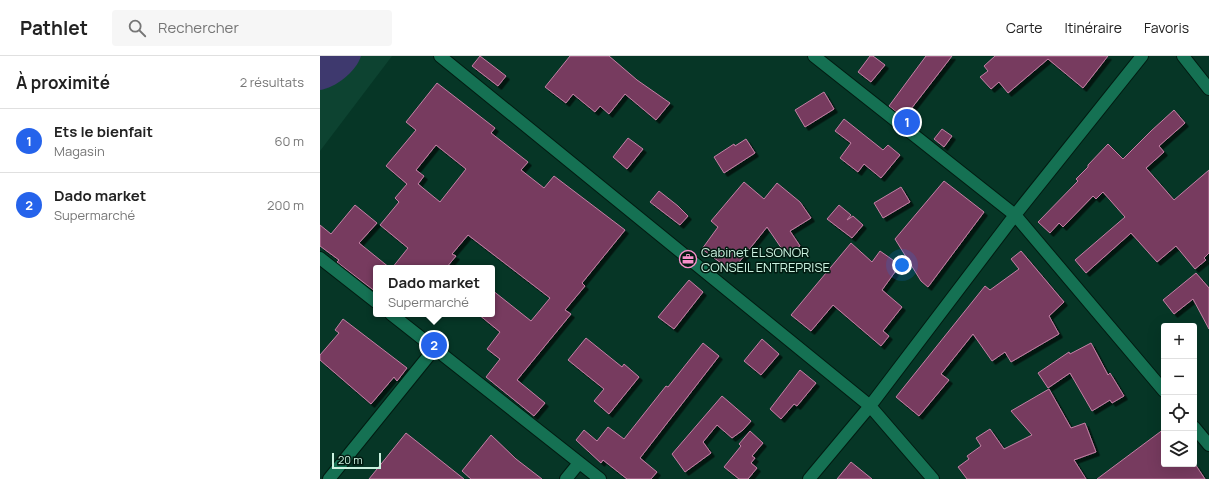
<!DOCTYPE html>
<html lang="fr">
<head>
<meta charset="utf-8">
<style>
	:root { --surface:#fff; --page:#f6f6f6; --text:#222; --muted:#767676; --line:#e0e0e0; --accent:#2563eb }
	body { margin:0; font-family:Manrope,sans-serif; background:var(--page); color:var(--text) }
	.controls { position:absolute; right:12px; bottom:12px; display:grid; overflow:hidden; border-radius:4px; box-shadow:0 4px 16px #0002 }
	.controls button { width:36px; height:36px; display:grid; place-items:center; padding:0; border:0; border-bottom:1px solid var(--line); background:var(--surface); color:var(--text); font:20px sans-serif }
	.scale { position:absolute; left:12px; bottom:10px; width:49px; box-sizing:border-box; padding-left:4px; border:2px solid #cbf2e0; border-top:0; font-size:11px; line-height:14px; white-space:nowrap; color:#cbf2e0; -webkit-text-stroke:3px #021b11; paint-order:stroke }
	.you { position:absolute; left:582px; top:209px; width:14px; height:14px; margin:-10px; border:3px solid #fff; border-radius:50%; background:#1a73e8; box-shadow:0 0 0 6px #1a73e833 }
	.badge { display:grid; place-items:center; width:26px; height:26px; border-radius:50%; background:var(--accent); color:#fff; font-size:13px; font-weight:700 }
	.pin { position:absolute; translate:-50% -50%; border:2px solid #fff; box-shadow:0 1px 4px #0006 }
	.popup { position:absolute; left:53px; top:209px; width:122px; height:52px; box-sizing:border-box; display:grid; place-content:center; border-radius:4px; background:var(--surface); filter:drop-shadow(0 1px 3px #0005); font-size:13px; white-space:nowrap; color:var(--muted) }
	.popup b { font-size:15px; color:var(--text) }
	.popup::after { content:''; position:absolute; left:50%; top:100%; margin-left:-8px; border:8px solid transparent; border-top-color:var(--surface) }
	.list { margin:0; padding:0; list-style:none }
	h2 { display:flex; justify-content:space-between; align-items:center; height:52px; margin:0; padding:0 16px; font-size:17px }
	h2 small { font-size:13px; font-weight:400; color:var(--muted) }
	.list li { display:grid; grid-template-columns:26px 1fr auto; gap:12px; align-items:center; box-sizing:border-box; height:64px; padding:0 16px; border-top:1px solid var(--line) }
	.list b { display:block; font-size:15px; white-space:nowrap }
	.list p { margin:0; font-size:13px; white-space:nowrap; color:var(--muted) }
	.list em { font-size:13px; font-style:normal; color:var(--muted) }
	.icon { flex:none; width:22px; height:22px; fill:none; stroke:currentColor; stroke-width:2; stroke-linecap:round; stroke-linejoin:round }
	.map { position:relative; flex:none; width:889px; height:423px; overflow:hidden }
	header { display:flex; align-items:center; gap:24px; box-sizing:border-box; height:56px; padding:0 20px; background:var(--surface); border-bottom:1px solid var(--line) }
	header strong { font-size:19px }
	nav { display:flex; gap:22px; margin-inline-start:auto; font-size:14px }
	.search { width:280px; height:36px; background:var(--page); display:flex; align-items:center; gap:10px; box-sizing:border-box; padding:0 14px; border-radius:4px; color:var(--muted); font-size:15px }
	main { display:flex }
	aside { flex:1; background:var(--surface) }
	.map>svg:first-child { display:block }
</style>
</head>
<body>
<header>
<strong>Pathlet</strong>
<div class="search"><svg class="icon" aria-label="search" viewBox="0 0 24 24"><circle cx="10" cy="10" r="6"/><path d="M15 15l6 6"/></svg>Rechercher</div>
<nav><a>Carte</a><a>Itinéraire</a><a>Favoris</a></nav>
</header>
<main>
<aside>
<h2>À proximité<small>2 résultats</small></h2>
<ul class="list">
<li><span class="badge">1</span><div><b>Ets le bienfait</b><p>Magasin</p></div><em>60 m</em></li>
<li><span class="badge">2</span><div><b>Dado market</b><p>Supermarché</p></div><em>200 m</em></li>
</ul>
</aside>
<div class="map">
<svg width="889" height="423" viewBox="0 0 889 423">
	<defs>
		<filter id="shadow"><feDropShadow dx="3.5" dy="3.5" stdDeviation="0" flood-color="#0009"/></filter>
	</defs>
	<rect width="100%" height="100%" fill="#063626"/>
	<path fill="#0d4331" d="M0,0H72L0,95Z"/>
	<path fill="#3e396e" d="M0,0H41C36,16 15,32 0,34Z"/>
	<path fill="#773b5e" stroke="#c380a5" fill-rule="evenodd" filter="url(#shadow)" d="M160,0L186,20L178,30L152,10Z
		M250,0H289L317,24L350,47L336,64L305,38L289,58L280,50L275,56L253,38L246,47L225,31Z
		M550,0H553L565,9L551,26L538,16Z
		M606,0H632L584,62L569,50Z
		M675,0H788L763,32L728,3L688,37L679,26L671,33L660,21L668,15L664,10Z
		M117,27L175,72L171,77L208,106L201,114L224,132L234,120L305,174L262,227L265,230L245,254L251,258L197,324L225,347L214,360L166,321L180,303L167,293L180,276L158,258H172V234L211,265L230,242L148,179L132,198L136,200L126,212H72L88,192L60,169L79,146L75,142L87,128L66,110L96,74L86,66ZM116,89L146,113L120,146L98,128L104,120L96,114Z
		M504,36L514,53L485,71L475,54Z
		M854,54L865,67L839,90L844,96L826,112L854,144L889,114V197L884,202L886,204L875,213L856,190L837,206L811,177L766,217L755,204L805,161L783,136L776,143L773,140L743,171L739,167L730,177L718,166L758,125L756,123L768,111V109L788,88L803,103L831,75Z
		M524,63L563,94L568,89L580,99L561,122L544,108L538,116L520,102L531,87L515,75Z
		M622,73L632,80L624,91L614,83Z
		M308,82L323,93L307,113L293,101Z
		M426,83L435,97L404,117L394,101L414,88L415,90Z
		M624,125L664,156L608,231L601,225L575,183Z
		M424,126L444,143L457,127L480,146L491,162L470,175L480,190L466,199L447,171L412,215L382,193L398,171L391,165Z
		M581,131L590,146L563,162L554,147Z
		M339,135L358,150L368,160L360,169L330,146Z
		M35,149L57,167L39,187L70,212H56V236L17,206L19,204L0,190V169L11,178Z
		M519,149L531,159L527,164L533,160L543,169L532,182L507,163Z
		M531,187L552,206L560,195L580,209L562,234L582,251L563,275L569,280L561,290L513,249L491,275L471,259Z
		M701,195L744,246L729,260L739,278L691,306L685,296L672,305L653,278L621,318L629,324L599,360L576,341L665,230L670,234L699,213L691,203Z
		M876,217L889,232V273L873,243L854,258L843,244Z
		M369,224L383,236L354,273L338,261Z
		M23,263L87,312L77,325L74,321L51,348L0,304V299L19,277L15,274Z
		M266,282L302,311L304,308L319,321L289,358L274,345L284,333L248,304Z
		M442,283L459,298L441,319L424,305Z
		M383,287L399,300L320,402L337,416L331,423H307L283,404L281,407L256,384L264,374L277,385L288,371L304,383L346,330L348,331Z
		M771,287L788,319L790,317L804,340L792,347L790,344L772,355L750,317L728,332L718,317L749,296L750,298Z
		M480,314L496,327L477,350L474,348L461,363L450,353Z
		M729,333L751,372L765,367L776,396L754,404L766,423H647L638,411L649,403L647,400L661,390L656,382L670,373L684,393L712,379L691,355Z
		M402,340L431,365L423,374L412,382L397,369L383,386L391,397L365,416L352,398Z
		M844,373V408H875L885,423H777Z
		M430,375L443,387L432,400L435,402L431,407L437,412L428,423H419L404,411L421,390L419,388Z
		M86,377L144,423H49Z
		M171,379L196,403L222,423H151L142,415Z
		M531,406L552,423H517Z"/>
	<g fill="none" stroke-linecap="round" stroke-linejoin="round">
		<g stroke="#021b11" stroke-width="14">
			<path id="minor" d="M120,0L550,350L613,423
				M494,0L695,159L844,335
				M863,0L889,33
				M0,202L56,246
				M71,258L280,423
				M874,371L889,389
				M9,423L115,292
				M246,423L259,407
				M489,423L550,350L695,159L822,0"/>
		</g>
		<use href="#minor" stroke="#157153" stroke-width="12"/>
	</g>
	<defs>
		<g id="office-ring" transform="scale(0.9)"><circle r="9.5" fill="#021b11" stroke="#f890cb" stroke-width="1.5"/><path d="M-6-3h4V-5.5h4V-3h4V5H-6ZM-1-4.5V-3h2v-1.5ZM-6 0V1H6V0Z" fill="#f890cb"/></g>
	</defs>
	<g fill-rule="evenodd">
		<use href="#office-ring" x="368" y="203"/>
	</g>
	<g text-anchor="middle" stroke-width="3" stroke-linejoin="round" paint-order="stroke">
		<g font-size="13" fill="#cbf2e0" stroke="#021b11" text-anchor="start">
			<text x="381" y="201">Cabinet ELSONOR<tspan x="381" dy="15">CONSEIL ENTREPRISE</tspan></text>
		</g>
	</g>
</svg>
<div class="controls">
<button>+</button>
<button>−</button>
<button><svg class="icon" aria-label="locate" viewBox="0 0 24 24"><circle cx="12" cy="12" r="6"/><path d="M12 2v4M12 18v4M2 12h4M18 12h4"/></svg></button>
<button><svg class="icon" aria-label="layers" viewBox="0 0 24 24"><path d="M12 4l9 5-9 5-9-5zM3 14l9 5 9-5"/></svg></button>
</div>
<div class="scale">20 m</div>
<div class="you"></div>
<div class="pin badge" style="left:587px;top:66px">1</div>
<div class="pin badge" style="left:114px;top:289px">2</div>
<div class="popup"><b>Dado market</b>Supermarché</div>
</div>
</main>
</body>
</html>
